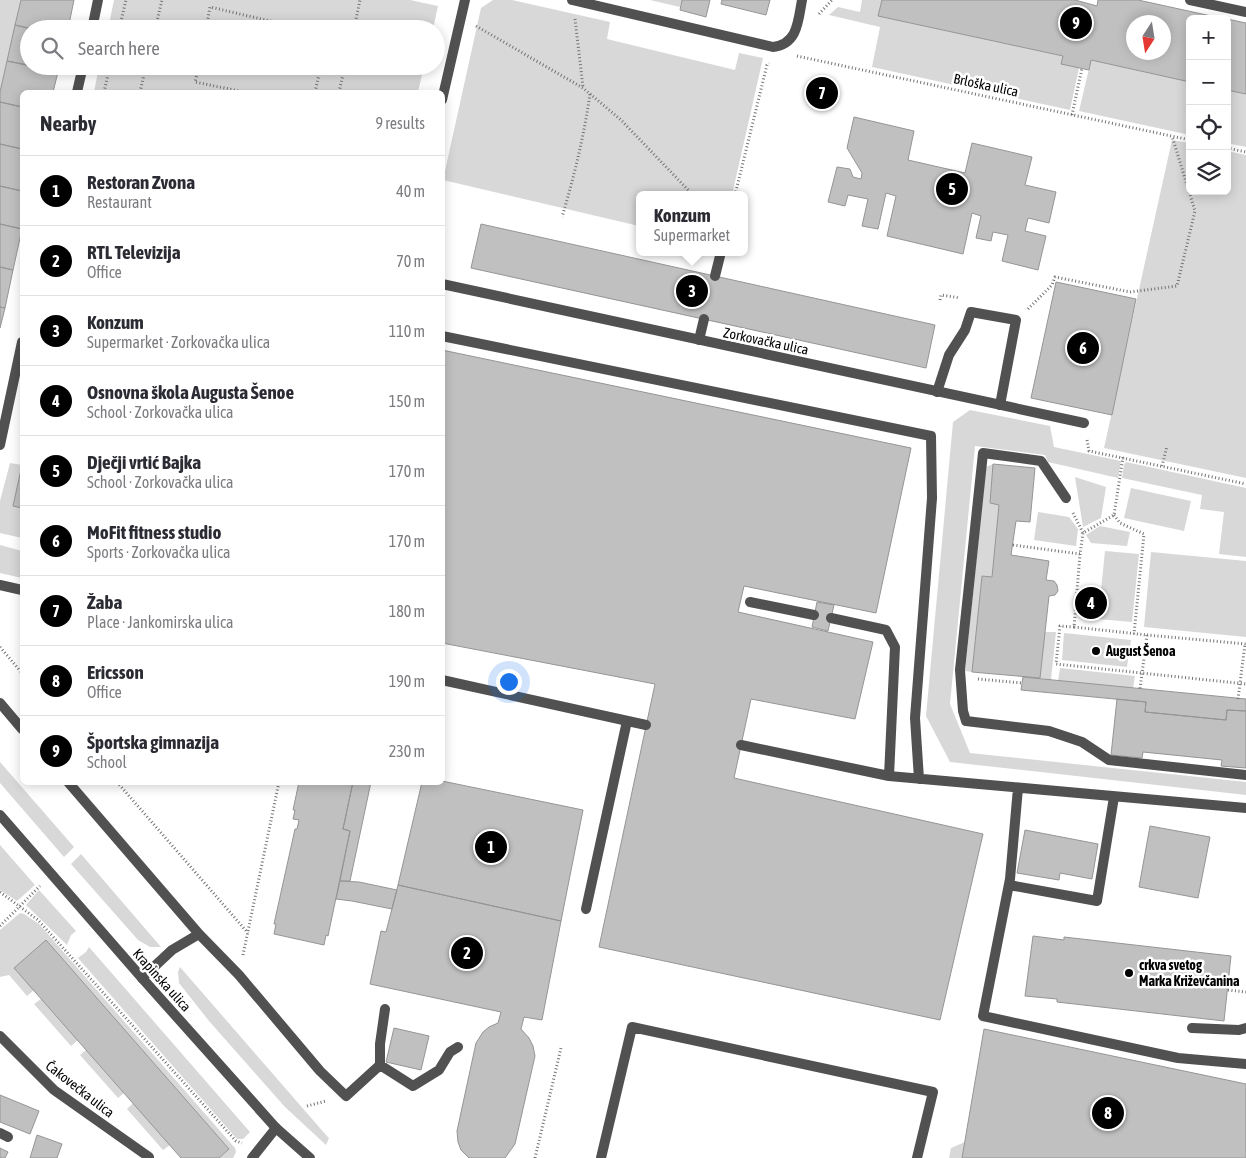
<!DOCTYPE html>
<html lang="en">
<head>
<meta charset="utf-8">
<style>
	:root { --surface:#fff; --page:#f7f7f7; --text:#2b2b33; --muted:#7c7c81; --line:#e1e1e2; --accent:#000 }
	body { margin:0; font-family:"Asap Condensed",sans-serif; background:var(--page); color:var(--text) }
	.controls { position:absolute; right:15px; top:15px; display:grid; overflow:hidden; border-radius:8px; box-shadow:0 2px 12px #0003 }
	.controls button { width:45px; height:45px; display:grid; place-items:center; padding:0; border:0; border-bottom:1px solid var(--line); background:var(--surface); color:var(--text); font:25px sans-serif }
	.compass { position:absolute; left:1126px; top:15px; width:45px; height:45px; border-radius:50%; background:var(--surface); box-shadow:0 2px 12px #0003; rotate:192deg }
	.you { position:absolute; left:508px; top:681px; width:18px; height:18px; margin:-12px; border:4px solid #fff; border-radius:50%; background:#1a73e8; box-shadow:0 0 0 8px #1a73e833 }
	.badge { display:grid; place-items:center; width:32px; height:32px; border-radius:50%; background:var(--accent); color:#fff; font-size:16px; font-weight:700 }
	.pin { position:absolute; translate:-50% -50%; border:2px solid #fff; box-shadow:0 1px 5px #0006 }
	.popup { position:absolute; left:636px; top:191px; width:112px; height:65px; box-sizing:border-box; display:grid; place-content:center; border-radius:8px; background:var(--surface); filter:drop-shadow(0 1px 4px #0005); font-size:16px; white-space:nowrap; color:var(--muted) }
	.popup b { font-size:19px; color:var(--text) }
	.popup::after { content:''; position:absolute; left:50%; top:100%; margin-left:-10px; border:10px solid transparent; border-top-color:var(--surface) }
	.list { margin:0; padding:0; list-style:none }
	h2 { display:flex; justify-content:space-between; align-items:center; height:65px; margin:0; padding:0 20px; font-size:21px }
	h2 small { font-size:16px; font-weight:400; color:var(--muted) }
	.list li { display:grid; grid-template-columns:32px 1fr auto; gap:15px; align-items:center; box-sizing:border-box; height:70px; padding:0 20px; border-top:1px solid var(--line) }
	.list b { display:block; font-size:19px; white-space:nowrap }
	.list p { margin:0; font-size:16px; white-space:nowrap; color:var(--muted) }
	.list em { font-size:16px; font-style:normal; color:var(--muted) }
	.icon { flex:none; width:28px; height:28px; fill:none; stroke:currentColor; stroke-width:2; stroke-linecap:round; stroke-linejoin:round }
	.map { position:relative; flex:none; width:1246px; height:1158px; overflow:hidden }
	.search { position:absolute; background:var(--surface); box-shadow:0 2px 12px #0003; left:20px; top:20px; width:425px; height:55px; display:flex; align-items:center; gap:12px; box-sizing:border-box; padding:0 18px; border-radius:28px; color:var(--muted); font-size:19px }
	.panel { position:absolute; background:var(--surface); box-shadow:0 2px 12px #0003; left:20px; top:90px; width:425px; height:695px; border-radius:8px }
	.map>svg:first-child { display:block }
</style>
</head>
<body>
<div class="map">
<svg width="1246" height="1158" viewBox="0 0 1246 1158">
	<rect width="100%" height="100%" fill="#fff"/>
	<path fill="#d8d8d8" d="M0,0H21L0,92Z
		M114,0H410L438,6L433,29H108Z
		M493,0H512L610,22L607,39L735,70L739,53L763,58L732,195H640L639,226L443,180L481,8Z
		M650,0H682L680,7Z
		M862,0H882L879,16L1063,56L1062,64L1079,68L1070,110L872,67L880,27L829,15L838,7L860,12Z
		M1091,60L1190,82V135L1079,111Z
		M99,66H424L418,92H94Z
		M1227,90L1246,94V147L1227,143Z
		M1172,140L1190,143V191H1227V151L1246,155V478L1104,448Z
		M970,410L1050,426L1054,447L1121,461L1118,478L1048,462L1045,455L975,446L950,704L970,753L1246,782V795L950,762L926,716L953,422Z
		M1126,462L1246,488V557L1219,554L1224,512L1200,509L1202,495L1122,478L1124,465Z
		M10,463L22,465L13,506L22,508V538L0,533V501Z
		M993,464L990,503L999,505L992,577L982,576L972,672L965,671L986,467Z
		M1075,477L1106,487L1101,518L1083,527Z
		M1131,488L1191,501L1184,531L1124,518Z
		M1038,512L1069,517L1078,529L1076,546L1034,540Z
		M1100,526L1130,532L1127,546L1091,543L1086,535Z
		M0,545L22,551V578L0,573Z
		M1105,551L1139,554L1132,622L1098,619Z
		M1151,552L1246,561V637L1144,627Z
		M1045,632H1056L1051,680L1040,678Z
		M1064,633L1131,640L1127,667L1062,660Z
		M1060,668L1135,676L1133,688L1058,681Z
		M0,762L74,847L64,857L0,783Z
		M0,845L35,885L17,901L0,890Z
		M81,854L161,947H150L138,940L71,864Z
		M39,890L76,931L71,935L67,945L26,905Z
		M20,913L24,914L39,924L235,1148L236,1152L233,1158H219L229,1149L46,940L34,990L27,996L9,975L0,977V930Z
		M89,947L250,1132L243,1139H237L78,958L86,952Z
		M180,967L326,1135L329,1138L326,1145L285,1107L209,1021L179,983L178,972Z
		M41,999L78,1040L71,1046L34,1004Z
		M86,1050L124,1093L118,1098L80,1055Z
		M133,1103L170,1145L163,1150L127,1109Z
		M965,1142L962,1158H949L951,1148Z"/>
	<path fill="#c0c0c0" stroke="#959595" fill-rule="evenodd" d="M21,0H74L68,29H32L15,25Z
		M682,0H710L706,17L680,10Z
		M722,0H770L766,15L721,4Z
		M882,0H1075L1097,6L1098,0H1138L1225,19H1190V82L1091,60L1089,70L1061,64L1063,56L878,16ZM1134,22H1164V52H1134Z
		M1227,19L1246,23V94L1227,90Z
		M15,25L32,29H29V65L7,61Z
		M7,61L58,72L53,92H22V107L0,102V92Z
		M32,66H59L58,72Z
		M0,102L22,107V149L0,144Z
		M854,117L914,131L908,160L965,173L972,143L1032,157L1025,185L1056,192L1049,223L1028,218L1025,231L1046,236L1038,270L1002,261L1008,235L993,232L991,241L976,238L981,216L972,213L963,254L887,236L896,196L886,193L878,229L862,226L868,199L848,195L845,206L828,202L837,167L850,169L853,177L861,179L862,173L847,148Z
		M0,144L22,149V191L0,186Z
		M0,186L22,191V229L0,224Z
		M0,224L22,229L13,270L0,267Z
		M481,224L935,325L926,368L471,268Z
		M0,267L13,270L5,308L0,307Z
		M1056,282L1136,299L1112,415L1031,398Z
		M0,307L5,308L0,328Z
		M442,350L911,448L876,613L744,586L738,612L873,642L855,719L751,699L734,778L983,834L940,1020L599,947L655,684L442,643Z
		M993,464L1035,468L1030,522L1016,521L1011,555L1049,561L1046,580L1054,581L1057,585L1058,591L1055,595L1049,596L1040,678L972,672L982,576L992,577L999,505L990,503Z
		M22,465V508L13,506Z
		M817,602L834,605L828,631L812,627Z
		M1023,677L1246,699V711L1227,710L1226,720L1145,712L1146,702L1021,690Z
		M1117,699L1146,702L1145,712L1226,720L1227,710L1246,711V768L1221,766L1222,760L1143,752L1142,758L1111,755Z
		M442,781L583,810L561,921L398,885L422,782H442Z
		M299,782H353L343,829L350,831L328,936L326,935L324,945L274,934L276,924H274L295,829H297L299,820L293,819L295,810H293Z
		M353,782H371L350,881H340L350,831L343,829Z
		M1150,826L1210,837L1198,898L1139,887Z
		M1025,830L1098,844L1092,879L1060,873L1059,880L1017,873Z
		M340,881L359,882L397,890L392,909L352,901L336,899Z
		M398,885L561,921L542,1020L524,1017L521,1029L529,1038L533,1046L535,1056L515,1144L505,1158H469L461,1150L458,1142L457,1131L476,1043L483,1032L489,1027L498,1023L501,1012L370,984L381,931L386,932Z
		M1033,936L1064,940V937L1231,956L1224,1021L1057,1002V999L1025,996Z
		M46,940L229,1149L219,1158H181L14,968Z
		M394,1028L429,1036L421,1070L386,1062Z
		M984,1029L1246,1084V1158H962Z
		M0,1095L39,1111L30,1134L0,1122Z
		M37,1135L62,1144L57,1158H30Z
		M0,1148L8,1152L5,1158H0Z"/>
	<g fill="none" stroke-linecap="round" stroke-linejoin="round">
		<path stroke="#737373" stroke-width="3" stroke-dasharray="1 2.5" stroke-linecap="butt" d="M819,14L832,0
			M575,19L583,87
			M111,24L135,29
			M476,26L583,88L590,94C584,136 574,177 562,217
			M119,29L126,0
			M155,29L162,0
			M206,29L210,7L304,29
			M354,29L360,0
			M797,56L1190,140
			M199,66L195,82L244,92
			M405,66L432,67
			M104,92L110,66
			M140,92L146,66
			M315,92L321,66
			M339,92L345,66
			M590,94L621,120L693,195
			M1072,115L1082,68
			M1227,148L1246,152
			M735,195L767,65L769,63
			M940,300L941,295L960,298
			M1028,309L1052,285L1055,277L1130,292L1177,286L1195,211L1172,136
			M1087,440L1089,451L1246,484
			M1162,466L1167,446
			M1073,513L1083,533
			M1114,515L1120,523L1144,534L1134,634
			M1013,545L1080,554L1083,533L1114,515L1123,457
			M1080,554L1074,627L1147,635L1140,689
			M1074,627L1060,626L1056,664L1246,684
			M1147,635L1246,644
			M0,647L22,673
			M978,679L1022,683
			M1238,699L1245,644
			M117,782L248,933
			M0,892L38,920L236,1141L242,1143
			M0,926L40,886
			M243,955L279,782
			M1228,990L1246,992
			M307,1106L326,1101
			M535,1158L561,1048"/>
		<path stroke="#515151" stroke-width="10" d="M1190,0L1246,12
			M715,276L721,252
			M442,336L931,436L932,498L915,718L919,779
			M699,340L704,319
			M937,392L949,355L965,330L971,312L1016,320L1000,405
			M1066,498L1041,461L983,453L960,670L963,711L966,721L1049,731L1082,742L1109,760L1246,775
			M750,602L814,615
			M831,618L886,630L895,647L889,776
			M442,680L646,725
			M0,703L22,729
			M741,745L889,776L1246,808
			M68,782L199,934L239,975L320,1071L346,1096L380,1065L413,1086L439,1070L450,1052L458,1047
			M1018,788L1010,879L983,1016L1178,1058L1246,1064
			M1009,885L1097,901L1114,797
			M586,909L627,721
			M142,978L172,950L199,934
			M1192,1028L1239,1030L1246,1028
			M380,1065V1044L385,1009
			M0,1133L8,1137
			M252,1158L276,1128
			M601,1158L632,1027L933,1092L917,1158"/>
		<path stroke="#515151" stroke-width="10" d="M572,0L773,47C798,44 798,21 802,0
			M92,29L98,0
			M77,92L83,66
			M442,100L465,0
			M442,284L1084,423
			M0,445L22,342
			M0,585L22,590
			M0,1036L54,1090L149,1157"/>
		<path stroke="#515151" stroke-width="10" d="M0,815L142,978L276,1128L310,1158"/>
	</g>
	<g fill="#000" stroke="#fff" stroke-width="2">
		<circle cx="1096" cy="651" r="5"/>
		<circle cx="1129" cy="973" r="5"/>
	</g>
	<g text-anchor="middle" stroke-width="5" stroke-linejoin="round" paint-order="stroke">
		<g font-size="14" fill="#000" stroke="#fff">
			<text transform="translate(986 85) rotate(12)" y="5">Brloška ulica</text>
			<text transform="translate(766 341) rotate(12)" y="5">Zorkovačka ulica</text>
			<text transform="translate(162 980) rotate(48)" y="5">Krapinska ulica</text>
			<text transform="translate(80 1089) rotate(38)" y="5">Čakovečka ulica</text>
		</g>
		<g font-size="14" font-weight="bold" fill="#000" stroke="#fff" text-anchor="start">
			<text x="1106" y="656">August Šenoa</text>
			<text x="1139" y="970">crkva svetog<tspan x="1139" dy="16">Marka Križevčanina</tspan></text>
		</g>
	</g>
</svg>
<div class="controls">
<button>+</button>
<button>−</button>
<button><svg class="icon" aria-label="locate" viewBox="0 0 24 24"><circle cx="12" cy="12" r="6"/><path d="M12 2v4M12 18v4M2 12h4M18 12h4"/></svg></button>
<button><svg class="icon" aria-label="layers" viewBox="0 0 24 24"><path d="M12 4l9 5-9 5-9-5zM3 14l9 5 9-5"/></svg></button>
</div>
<svg class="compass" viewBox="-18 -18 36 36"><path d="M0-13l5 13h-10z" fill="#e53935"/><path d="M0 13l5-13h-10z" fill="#7c7c81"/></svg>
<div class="you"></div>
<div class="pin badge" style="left:491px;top:847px">1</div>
<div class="pin badge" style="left:467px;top:953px">2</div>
<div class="pin badge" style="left:692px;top:291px">3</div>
<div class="popup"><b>Konzum</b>Supermarket</div>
<div class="pin badge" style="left:1091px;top:603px">4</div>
<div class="pin badge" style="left:952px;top:189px">5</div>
<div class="pin badge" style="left:1083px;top:348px">6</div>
<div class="pin badge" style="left:822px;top:93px">7</div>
<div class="pin badge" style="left:1108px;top:1113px">8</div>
<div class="pin badge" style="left:1076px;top:23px">9</div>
<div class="search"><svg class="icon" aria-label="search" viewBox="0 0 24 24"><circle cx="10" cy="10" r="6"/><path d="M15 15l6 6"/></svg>Search here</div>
<section class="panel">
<h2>Nearby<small>9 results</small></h2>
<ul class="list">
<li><span class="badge">1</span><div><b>Restoran Zvona</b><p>Restaurant</p></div><em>40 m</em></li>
<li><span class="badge">2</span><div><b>RTL Televizija</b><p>Office</p></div><em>70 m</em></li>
<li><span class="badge">3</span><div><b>Konzum</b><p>Supermarket · Zorkovačka ulica</p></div><em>110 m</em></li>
<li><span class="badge">4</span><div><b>Osnovna škola Augusta Šenoe</b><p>School · Zorkovačka ulica</p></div><em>150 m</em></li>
<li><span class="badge">5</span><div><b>Dječji vrtić Bajka</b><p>School · Zorkovačka ulica</p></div><em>170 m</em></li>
<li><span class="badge">6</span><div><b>MoFit fitness studio</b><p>Sports · Zorkovačka ulica</p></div><em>170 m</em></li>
<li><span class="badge">7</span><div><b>Žaba</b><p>Place · Jankomirska ulica</p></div><em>180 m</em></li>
<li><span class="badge">8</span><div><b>Ericsson</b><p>Office</p></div><em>190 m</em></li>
<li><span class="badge">9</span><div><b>Športska gimnazija</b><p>School</p></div><em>230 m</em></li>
</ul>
</section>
</div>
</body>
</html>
